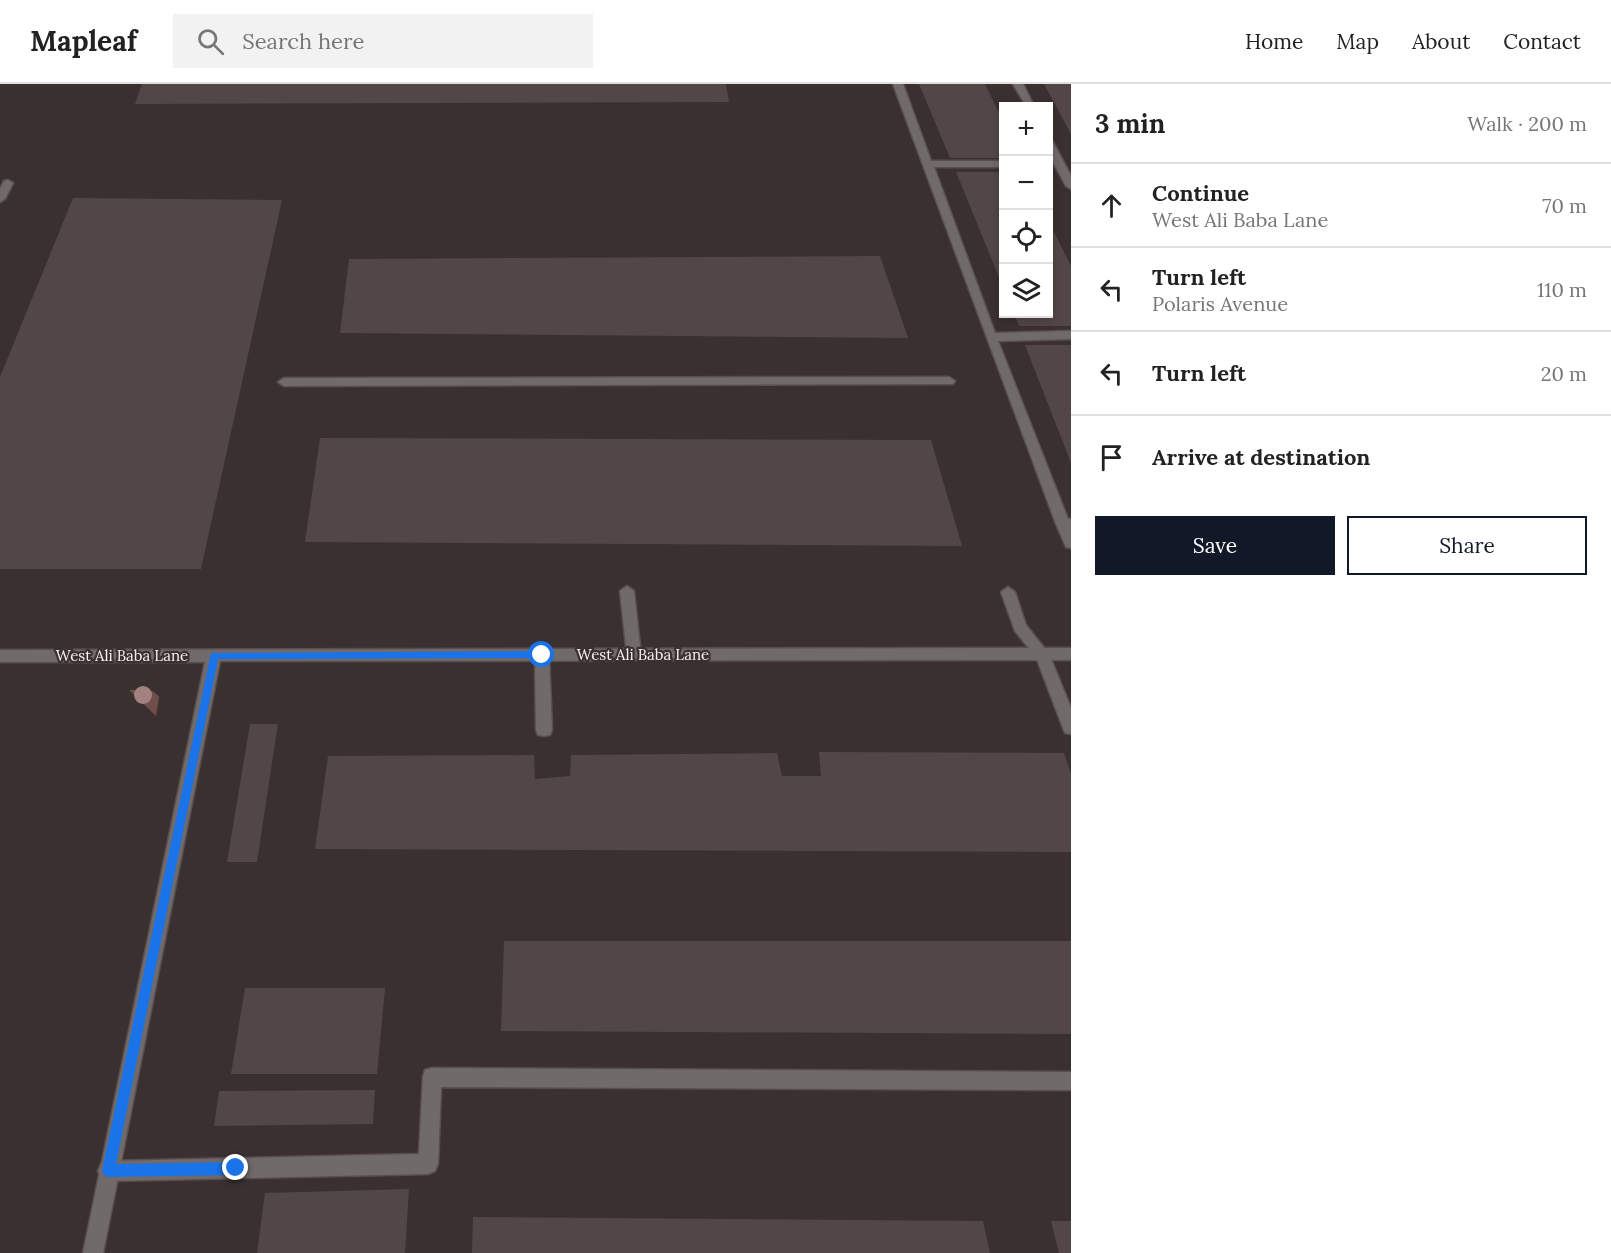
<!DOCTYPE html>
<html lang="en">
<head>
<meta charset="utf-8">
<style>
	:root { --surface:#fff; --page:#f2f2f2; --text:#222; --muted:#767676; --line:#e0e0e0; --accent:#111827 }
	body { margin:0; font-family:Lora,serif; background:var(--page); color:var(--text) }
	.controls { position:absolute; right:18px; top:18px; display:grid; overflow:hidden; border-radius:0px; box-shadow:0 3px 9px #0003 }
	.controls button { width:54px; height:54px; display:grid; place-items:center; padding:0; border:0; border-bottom:2px solid var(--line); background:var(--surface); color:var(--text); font:30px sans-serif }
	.stop { position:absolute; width:18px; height:18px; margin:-14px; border:4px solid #1a73e8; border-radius:50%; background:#fff }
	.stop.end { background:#1a73e8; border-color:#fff; box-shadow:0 2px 6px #0008 }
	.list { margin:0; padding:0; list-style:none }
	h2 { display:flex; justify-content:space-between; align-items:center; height:78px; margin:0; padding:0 24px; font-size:26px }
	h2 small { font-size:20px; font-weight:400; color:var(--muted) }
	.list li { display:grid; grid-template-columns:39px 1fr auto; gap:18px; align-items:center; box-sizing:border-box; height:84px; padding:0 24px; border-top:2px solid var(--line) }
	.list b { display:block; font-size:22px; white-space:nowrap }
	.list p { margin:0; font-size:20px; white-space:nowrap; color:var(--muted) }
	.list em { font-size:20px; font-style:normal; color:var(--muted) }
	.actions { display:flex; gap:12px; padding:18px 24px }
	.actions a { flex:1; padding:14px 0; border:2px solid var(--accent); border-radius:0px; text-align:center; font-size:21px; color:var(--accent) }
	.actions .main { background:var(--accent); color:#fff }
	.icon { flex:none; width:33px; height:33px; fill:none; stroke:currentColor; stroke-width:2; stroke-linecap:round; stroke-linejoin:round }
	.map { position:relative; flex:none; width:1071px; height:1169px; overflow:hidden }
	header { display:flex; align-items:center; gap:36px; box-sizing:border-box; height:84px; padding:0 30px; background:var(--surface); border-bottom:2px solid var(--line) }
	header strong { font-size:28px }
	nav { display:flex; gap:33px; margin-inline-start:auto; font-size:21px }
	.search { width:420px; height:54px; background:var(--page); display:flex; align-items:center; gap:15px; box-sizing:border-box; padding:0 21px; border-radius:0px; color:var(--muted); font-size:22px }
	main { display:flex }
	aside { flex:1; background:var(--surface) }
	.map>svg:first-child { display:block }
</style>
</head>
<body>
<header>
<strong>Mapleaf</strong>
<div class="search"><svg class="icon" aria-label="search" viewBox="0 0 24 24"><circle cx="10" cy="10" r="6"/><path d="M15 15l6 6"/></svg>Search here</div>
<nav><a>Home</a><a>Map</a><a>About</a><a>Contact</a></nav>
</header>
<main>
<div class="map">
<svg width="1071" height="1169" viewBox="0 0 1071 1169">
	<rect width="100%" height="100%" fill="#3a302f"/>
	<path fill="#6f4e4b" d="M129,606C140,606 152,603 159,613L156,632Z"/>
	<path fill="#524746" d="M142,0H726L729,18L135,20Z
		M919,0H985L1004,39V74H950Z
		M1044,0H1071V50Z
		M956,88H1004V203H1003Z
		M73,114L282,116L201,485H0V293Z
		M1048,136L1071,182V242H1019L1014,230H1048Z
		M880,172L908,254L340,249L349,175Z
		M1025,261H1071V379Z
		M320,354L931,356L962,462L305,458Z
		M250,640H278L257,778H227Z
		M819,668L1064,669L1071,690V768L315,765L328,672L534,671L535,695L570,692L571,671L777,669L782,692H821Z
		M504,857H1071V950L501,947Z
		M245,904H385L377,990H231Z
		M375,1006L373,1040L214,1042L219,1007Z
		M409,1105L405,1169H257L265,1109Z
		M473,1133L983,1137L990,1169H472Z
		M1051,1137H1071V1169H1059Z"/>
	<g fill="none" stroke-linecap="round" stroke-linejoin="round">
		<g stroke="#584f4e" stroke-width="3">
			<path id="lane" d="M893,0H903L931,77H1004V83H934L995,249L1071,247V255L998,257L1068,435H1071V464L1066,463L1056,440Z
				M1013,0H1023L1034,22H1026Z
				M1048,55L1053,58L1071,92V105L1066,102L1048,69Z
				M8,96L13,99L5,115L0,118V105L4,97Z
				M949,293L955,297L953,300L284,302L278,298L284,294Z
				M627,502L634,507L641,571L639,575H629L627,571L620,507Z
				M1008,503L1015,508L1026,541L1049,570L1071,624V650L1065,649L1063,644L1036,573L1015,547L1001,508Z
				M542,565L547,567L549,571L552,646L550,651L544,652L538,651L536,646L535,571L537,567Z
				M432,984L1071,988V1006L441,1003L438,1080L435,1087L428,1090L108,1097L101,1094L98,1087L101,1080L108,1077L419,1070L423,993L425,986Z"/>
		</g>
		<g stroke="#584f4e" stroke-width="3">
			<path id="street" d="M1071,564V576L220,577L103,1169H83L205,578H0V566Z"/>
		</g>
		<use href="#lane" fill="#706b6a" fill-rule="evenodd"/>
		<use href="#street" fill="#706b6a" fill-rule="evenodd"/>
	</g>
	<circle fill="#a2827f" cx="143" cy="611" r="9"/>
	<path fill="#1a73e8" d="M542,567L547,571L542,574L218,575L116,1080L236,1078L241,1080L243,1084L241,1089L236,1091L108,1093L104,1091L102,1087L211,569Z"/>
	<g text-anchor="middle" stroke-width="4.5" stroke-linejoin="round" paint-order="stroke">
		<g font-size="15" fill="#f8f1f0" stroke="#3a302f">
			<text x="643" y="576">West Ali Baba Lane</text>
			<text x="122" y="577">West Ali Baba Lane</text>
		</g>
	</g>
</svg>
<div class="controls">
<button>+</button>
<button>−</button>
<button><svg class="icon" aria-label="locate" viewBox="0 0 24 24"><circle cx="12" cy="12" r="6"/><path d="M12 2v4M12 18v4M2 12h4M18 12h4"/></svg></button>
<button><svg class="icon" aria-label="layers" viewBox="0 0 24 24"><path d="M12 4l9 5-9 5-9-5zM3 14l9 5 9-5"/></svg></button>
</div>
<div class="stop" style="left:542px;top:571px"></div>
<div class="stop end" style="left:236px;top:1084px"></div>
</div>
<aside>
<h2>3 min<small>Walk · 200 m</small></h2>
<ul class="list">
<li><svg class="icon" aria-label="ahead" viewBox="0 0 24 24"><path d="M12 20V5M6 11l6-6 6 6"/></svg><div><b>Continue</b><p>West Ali Baba Lane</p></div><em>70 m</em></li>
<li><svg class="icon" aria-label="left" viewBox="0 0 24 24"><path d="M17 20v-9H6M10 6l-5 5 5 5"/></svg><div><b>Turn left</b><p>Polaris Avenue</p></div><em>110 m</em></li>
<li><svg class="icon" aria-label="left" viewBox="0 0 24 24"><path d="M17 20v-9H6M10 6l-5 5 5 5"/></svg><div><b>Turn left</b></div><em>20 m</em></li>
<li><svg class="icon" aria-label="arrive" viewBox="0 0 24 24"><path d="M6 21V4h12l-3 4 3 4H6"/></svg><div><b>Arrive at destination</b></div></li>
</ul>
<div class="actions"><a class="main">Save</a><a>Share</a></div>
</aside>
</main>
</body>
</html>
